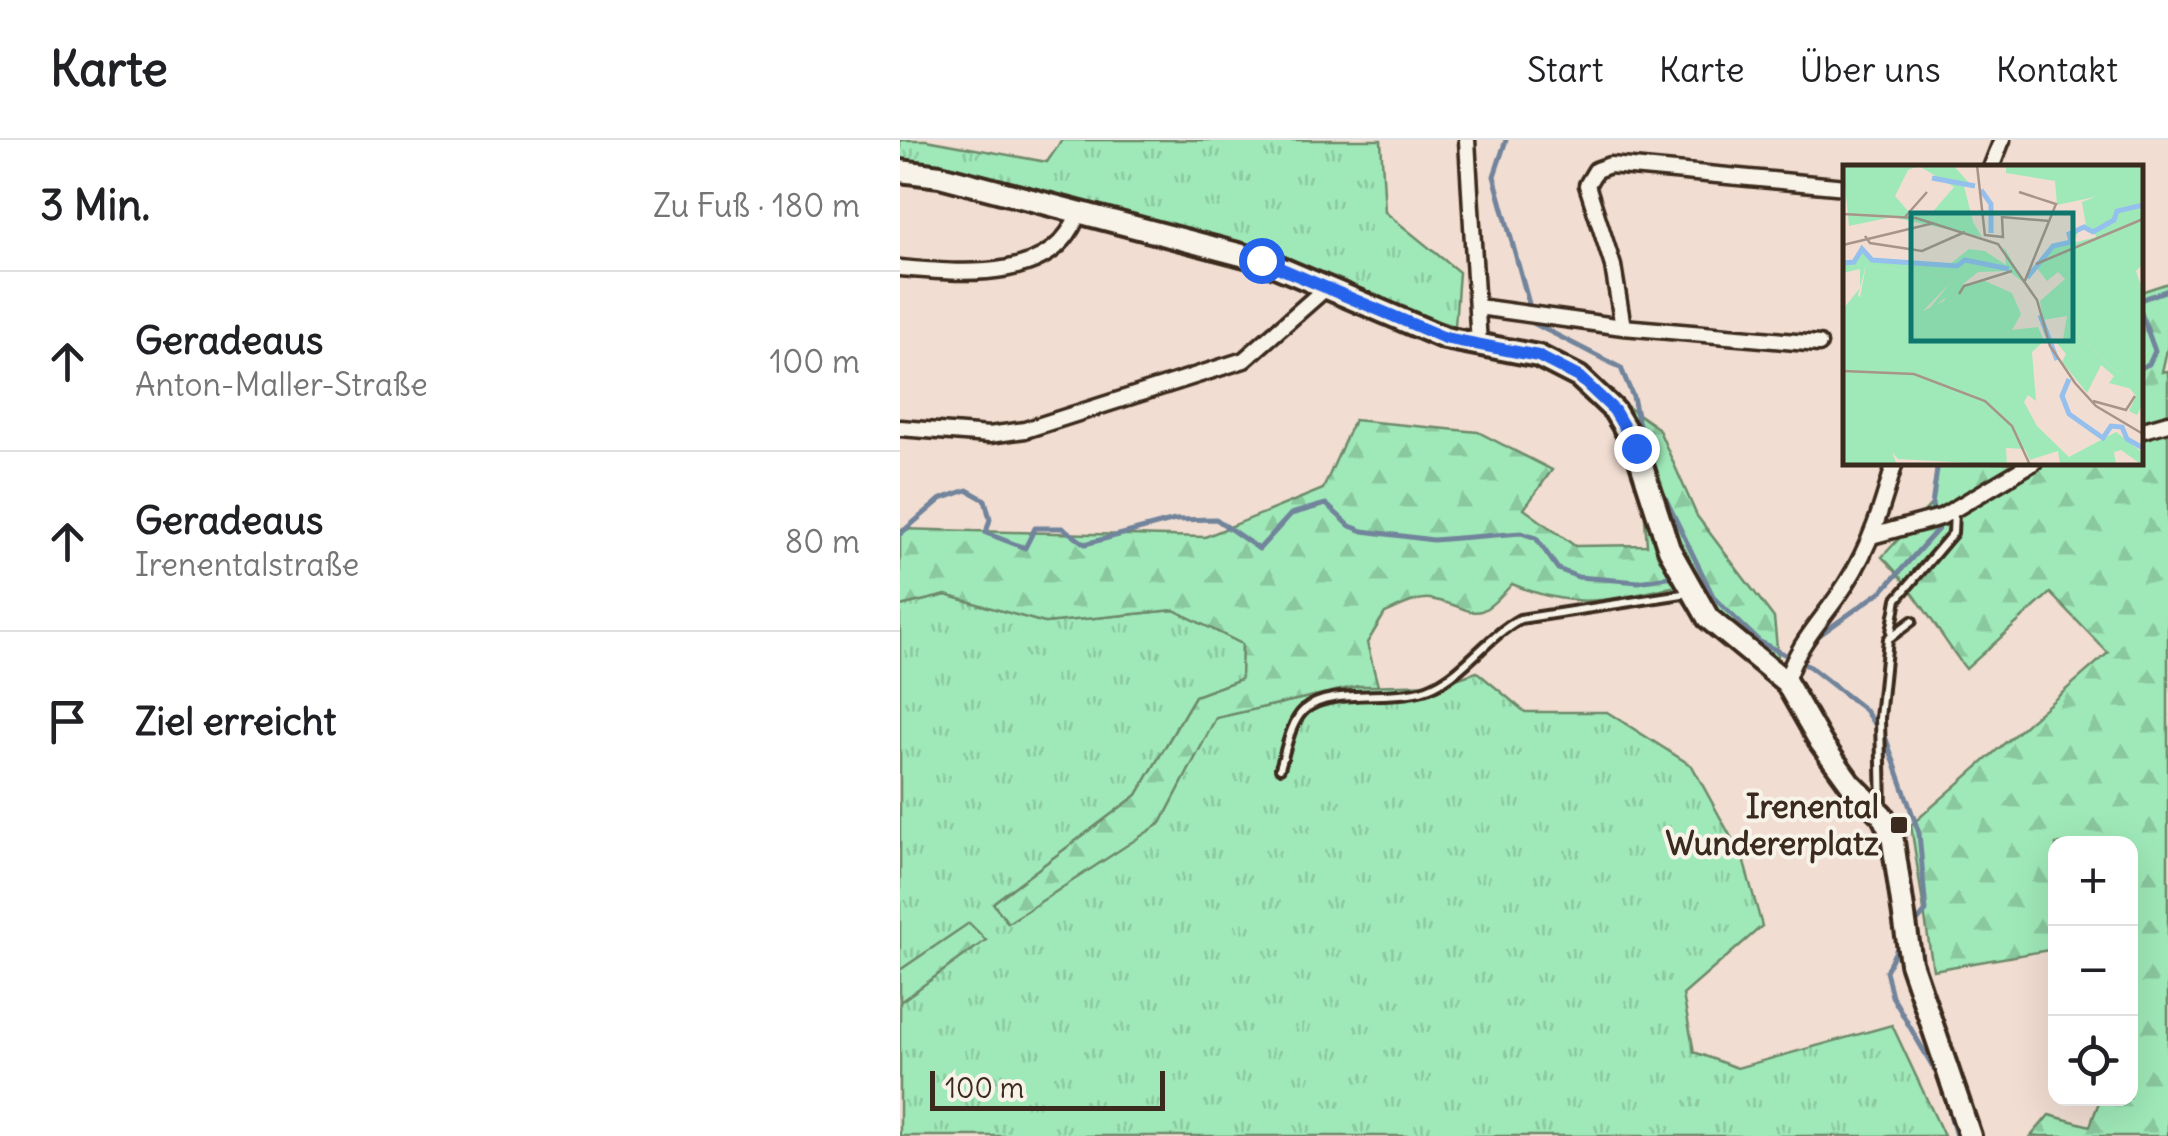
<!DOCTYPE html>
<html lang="de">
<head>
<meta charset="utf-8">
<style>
	:root { --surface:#fff; --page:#f2f2f2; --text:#202124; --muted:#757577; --line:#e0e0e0 }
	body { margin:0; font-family:Delius,sans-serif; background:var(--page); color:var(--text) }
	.controls { position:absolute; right:30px; bottom:30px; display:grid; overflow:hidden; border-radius:20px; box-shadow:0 10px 40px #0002 }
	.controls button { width:90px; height:90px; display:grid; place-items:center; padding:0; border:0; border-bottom:2px solid var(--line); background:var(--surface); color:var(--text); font:50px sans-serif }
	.scale { position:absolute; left:30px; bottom:25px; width:235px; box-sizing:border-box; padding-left:10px; border:5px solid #3b2a1e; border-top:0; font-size:28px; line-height:35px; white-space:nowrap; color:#3b2a1e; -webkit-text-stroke:8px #f7f3e8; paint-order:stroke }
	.stop { position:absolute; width:30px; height:30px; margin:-22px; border:8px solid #2563eb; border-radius:50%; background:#fff }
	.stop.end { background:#2563eb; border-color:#fff; box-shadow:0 2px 10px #0008 }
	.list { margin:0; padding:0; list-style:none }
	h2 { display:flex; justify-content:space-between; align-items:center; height:130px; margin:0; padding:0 40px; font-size:42px }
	h2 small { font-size:32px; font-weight:400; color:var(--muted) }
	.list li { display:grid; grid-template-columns:65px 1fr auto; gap:30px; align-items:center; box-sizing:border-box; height:180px; padding:0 40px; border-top:2px solid var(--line) }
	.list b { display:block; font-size:38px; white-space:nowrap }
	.list p { margin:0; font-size:32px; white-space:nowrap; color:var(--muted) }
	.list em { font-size:32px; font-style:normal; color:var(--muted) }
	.icon { flex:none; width:55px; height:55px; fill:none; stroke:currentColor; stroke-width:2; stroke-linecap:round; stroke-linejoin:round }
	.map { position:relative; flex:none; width:1268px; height:996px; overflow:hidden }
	header { display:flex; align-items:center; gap:60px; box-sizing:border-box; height:140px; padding:0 50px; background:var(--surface); border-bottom:2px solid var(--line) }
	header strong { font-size:48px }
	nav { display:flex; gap:55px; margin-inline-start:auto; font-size:35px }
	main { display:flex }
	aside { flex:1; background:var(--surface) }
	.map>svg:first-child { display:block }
</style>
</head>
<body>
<header>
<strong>Karte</strong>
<nav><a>Start</a><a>Karte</a><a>Über uns</a><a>Kontakt</a></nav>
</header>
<main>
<aside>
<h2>3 Min.<small>Zu Fuß · 180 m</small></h2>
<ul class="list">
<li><svg class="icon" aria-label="ahead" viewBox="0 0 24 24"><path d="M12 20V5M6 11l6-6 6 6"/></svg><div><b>Geradeaus</b><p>Anton-Maller-Straße</p></div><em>100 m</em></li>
<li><svg class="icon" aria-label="ahead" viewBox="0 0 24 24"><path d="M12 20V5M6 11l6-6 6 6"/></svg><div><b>Geradeaus</b><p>Irenentalstraße</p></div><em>80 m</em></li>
<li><svg class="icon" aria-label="arrive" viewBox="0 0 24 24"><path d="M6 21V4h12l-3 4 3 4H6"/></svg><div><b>Ziel erreicht</b></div></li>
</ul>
</aside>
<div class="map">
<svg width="1268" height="996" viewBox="0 0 1268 996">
	<defs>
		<pattern id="grass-tufts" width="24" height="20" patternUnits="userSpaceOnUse" patternTransform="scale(2.5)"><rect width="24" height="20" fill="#9fe9b8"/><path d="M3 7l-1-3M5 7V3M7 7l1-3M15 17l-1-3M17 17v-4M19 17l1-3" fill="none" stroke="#8ac89e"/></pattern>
		<pattern id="forest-firs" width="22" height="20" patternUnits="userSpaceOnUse" patternTransform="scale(2.5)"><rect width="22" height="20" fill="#9fe9b8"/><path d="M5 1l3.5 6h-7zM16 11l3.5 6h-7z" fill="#8ac89e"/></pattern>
	</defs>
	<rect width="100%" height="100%" fill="#f1ddd2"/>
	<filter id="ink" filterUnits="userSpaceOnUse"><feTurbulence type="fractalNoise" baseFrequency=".01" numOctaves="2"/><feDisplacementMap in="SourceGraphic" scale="20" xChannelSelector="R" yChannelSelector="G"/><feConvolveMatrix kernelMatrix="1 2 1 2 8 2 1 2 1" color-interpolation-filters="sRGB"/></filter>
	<g filter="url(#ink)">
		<path fill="url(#grass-tufts)" stroke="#6d8a6b" stroke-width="2.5" d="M0,0H26L147,22L162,0H481L485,72L559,132L555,186L35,45L0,41Z
			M46,455L145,483L274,470L342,504V539L295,556L237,655L94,762L261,683L315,578L458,546L541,544L577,532L625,572H707L792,626L843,719L862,786L783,855L794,912L837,928L992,885L1044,996H0V466Z"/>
		<path fill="url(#forest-firs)" stroke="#6d8a6b" stroke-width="2.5" d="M1268,143V205L1262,232L1268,231V996H1131L1149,975L1190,986L1200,959L1230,958V704H1156L1155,809L1033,830L1011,685L1208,513L1150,453L1066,529C1038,493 1015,449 982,417L1032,363L1037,323L1240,322L1241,152Z
			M725,265L758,288L797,376L874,478L881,547L798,481L772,447C708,460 676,471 612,444C571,490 578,467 530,459C518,457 497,468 485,473L467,503L478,546H458L316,578L261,683L108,783L93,763L237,655L295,556L341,539L342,504L274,470L145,483L46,455L0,466V389L305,397L423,349L454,280L578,292L652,330L624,369L675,406L747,405L743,353L708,283Z
			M69,783L86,800L0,862V830Z"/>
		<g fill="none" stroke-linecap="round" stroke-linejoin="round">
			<path stroke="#71849b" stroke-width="5" d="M606,0L594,36L629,164
				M1240,160L1268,150
				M1240,170L1255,211L1249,224L1240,228
				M631,182L721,228L733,257L742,299
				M758,343L814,458L860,502L910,527L965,570L973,582
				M0,394L41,359L67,350L85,360L90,379L86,393L125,408L135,388H163L185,404L275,380L316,379L359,409L391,374L426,364L450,386L463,391L533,400L621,393L636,398L658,429L678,437L739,442L779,435
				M914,499L983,450L1038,389L1032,365L1038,322
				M985,596L1019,693L1026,771L1013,786
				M1002,798L986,831L992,856L1040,939L1056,996"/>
			<g stroke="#3b2a1e" stroke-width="14">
				<path id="lane" d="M991,492L997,459L1053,393L1054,372
					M380,628C386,610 390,583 404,570C433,545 498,564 534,546C567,530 587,497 620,479L789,453
					M982,669L980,578L988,499L1012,481"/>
			</g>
			<g stroke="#3b2a1e" stroke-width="21">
				<path id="street" d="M567,0L579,205
					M1091,28L1102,0
					M0,128C60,133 155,144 178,73
					M578,167L723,187L713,126L687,45L696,30L710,25L946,47
					M723,187L919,204
					M0,288L89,295L125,290L344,220L427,147
					M1240,291L1268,283
					M975,395L1041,377L1134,322
					M886,542C898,501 924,479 946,444C971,405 982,367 995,322"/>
			</g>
			<g stroke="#3b2a1e" stroke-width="28">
				<path id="secondary" d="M0,31L40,36L361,120L545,198L638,216L679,237L714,270L736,307L769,409L808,478L886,542L921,603L950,643L982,675L992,695L1011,823L1070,996"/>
			</g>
			<use href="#lane" stroke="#f7f3e8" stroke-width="6"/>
			<use href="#street" stroke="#f7f3e8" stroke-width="14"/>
			<use href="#secondary" stroke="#f7f3e8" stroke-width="20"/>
		</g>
	</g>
	<g fill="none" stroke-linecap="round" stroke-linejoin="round" filter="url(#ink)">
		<path stroke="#2563eb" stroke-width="12" d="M361,120L545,198L638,216L679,237L714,270L736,308"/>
	</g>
	<rect fill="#3b2a1e" stroke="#f7f3e8" stroke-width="4" x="989" y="675" width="20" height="20" rx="5"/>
	<g text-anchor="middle" stroke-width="8" stroke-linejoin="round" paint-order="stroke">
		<g font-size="32" font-weight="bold" fill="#3b2a1e" stroke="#f7f3e8" text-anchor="end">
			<text x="979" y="678">Irenental<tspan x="979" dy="37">Wundererplatz</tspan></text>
		</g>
	</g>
	<g transform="translate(943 25)">
		<rect width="300" height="300" fill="#f1ddd2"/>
		<path d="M0,0H110L126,18L121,21L130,57L139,72L49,52L6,61ZM76,1L111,22L86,51L66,47L52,31L65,5ZM300,13V39L273,46V54L250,65L243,61L239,37ZM23,100L112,113L80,146L101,136L108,122L126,118L142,116L169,128L178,149L169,165L195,162L201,176L189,187L193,236L185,230L181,237L194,261L226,292L273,267L300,288L299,300L278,285L271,287L273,300H217L215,286L187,295L182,284L163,283L164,300L55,294L49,287L54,300H0V144L14,149ZM292,119L300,127V238L294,250L286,246L293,231L277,211L280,204L273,207L231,167L253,122Z" fill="#9fe9b8" fill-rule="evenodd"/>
		<path d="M163,0H300V13L270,28L214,40L212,16L163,8ZM300,39V99L293,106L300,127L292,119L278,138L253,122L258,141L231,167L273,207L283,203L277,211L289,224L266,218L271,211L258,200L244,228L219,197L223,189L212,176L220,174L224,151L200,155L197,136L222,114L215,107L204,116L193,102L209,81L226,76V68L236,65L230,78L253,72L250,65L272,55L273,46ZM161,82L181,118L166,106L135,107L82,149L111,113L23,100L15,130L23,140L14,150L0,144L17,123V104L0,108V99L13,95L17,83L29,94L70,99H107L126,84L142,86L163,100Z" fill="#9fe9b8"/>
		<path fill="none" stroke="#95c0ee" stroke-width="5" d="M89,13L132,21M138,25L148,39V68M0,98L11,97L19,84L29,95L114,101L122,95L166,104M184,113L210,81L228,77L226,69L241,62L250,67L271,55L274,46L300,40M197,150L214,195M226,214L219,231L226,249L260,273L268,261L279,262L284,274L300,283"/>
		<path fill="none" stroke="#a8958a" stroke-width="2.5" d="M134,0L142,71M176,27L213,39L181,118M0,49L73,53L155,79L194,135L207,181L232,218L253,241L300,269M62,52L84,27M142,70L160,72L159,52L206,56M22,71L27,78L79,86L122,67M0,80L91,58M193,99L300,54M116,129L121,121L169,106M0,206L71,209L142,236L169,261L187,300M250,236L283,245L292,231"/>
		<path fill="#0f766e" fill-opacity="0.15" stroke="#0f766e" stroke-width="5" d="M68,48H230V176H68Z"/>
		<rect width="300" height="300" fill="none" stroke="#3b2a1e" stroke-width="5"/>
	</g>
</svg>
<div class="controls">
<button>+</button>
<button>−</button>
<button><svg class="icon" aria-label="locate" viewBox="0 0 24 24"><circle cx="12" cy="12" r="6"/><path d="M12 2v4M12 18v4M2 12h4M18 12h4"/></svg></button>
</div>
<div class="scale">100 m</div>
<div class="stop" style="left:361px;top:120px"></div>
<div class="stop end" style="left:736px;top:308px"></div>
</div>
</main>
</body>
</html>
